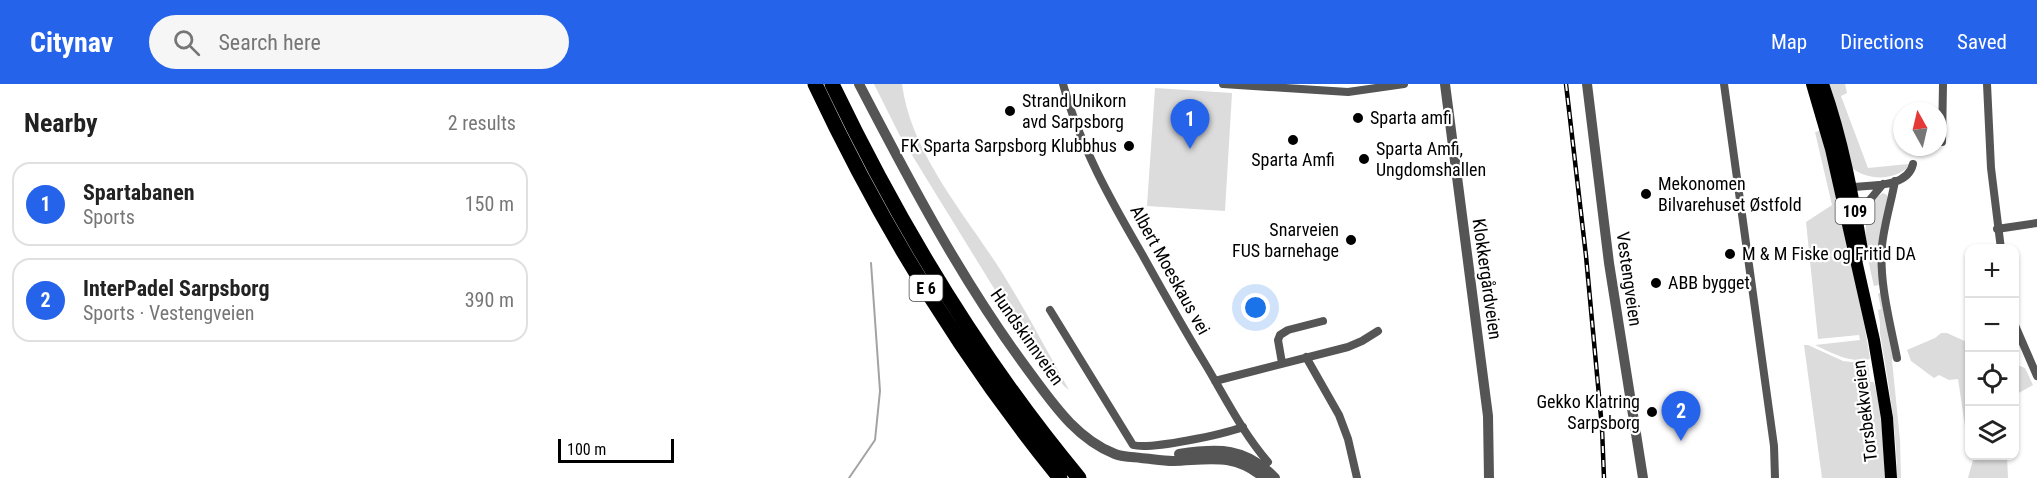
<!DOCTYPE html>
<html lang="en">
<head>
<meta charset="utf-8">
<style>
	:root { --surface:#fff; --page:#f6f6f6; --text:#222; --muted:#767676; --line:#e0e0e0; --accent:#2563eb }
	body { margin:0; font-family:"Roboto Condensed",sans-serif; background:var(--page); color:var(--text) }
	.controls { position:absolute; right:18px; bottom:18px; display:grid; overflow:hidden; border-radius:12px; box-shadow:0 2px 4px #0004 }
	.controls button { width:54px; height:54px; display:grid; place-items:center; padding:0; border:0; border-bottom:2px solid var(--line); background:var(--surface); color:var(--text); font:30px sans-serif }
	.compass { position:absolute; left:1353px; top:18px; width:54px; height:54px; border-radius:50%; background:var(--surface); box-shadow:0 2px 4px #0004; rotate:352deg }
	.scale { position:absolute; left:18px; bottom:15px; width:116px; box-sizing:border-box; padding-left:6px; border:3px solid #000; border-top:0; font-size:16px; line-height:21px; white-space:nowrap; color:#000; -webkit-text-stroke:4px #fff; paint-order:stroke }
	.you { position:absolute; left:716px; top:224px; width:21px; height:21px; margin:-15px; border:4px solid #fff; border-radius:50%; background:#1a73e8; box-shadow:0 0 0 9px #1a73e833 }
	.badge { display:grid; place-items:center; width:39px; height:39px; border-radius:50%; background:var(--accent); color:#fff; font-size:20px; font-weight:700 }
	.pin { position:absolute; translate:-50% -50px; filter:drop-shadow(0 2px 3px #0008) }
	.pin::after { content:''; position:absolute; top:32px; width:21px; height:18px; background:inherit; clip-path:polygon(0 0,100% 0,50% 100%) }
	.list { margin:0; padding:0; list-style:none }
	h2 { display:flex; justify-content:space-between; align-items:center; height:78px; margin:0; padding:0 24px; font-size:26px }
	h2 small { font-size:20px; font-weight:400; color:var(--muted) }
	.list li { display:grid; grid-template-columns:39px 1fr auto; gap:18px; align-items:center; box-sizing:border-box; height:84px; margin:0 12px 12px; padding:0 12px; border:2px solid var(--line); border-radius:18px }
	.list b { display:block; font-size:22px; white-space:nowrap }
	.list p { margin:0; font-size:20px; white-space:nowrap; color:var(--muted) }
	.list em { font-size:20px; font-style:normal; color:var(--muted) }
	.icon { flex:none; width:33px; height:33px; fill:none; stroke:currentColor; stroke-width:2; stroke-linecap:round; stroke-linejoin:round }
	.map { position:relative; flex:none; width:1497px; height:394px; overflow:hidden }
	header { display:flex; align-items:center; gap:36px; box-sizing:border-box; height:84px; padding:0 30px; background:var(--accent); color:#fff }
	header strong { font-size:28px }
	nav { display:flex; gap:33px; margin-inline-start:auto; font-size:21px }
	.search { width:420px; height:54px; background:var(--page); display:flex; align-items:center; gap:15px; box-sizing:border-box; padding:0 21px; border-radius:33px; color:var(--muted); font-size:22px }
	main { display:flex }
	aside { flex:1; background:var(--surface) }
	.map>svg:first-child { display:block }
</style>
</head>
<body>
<header>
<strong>Citynav</strong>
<div class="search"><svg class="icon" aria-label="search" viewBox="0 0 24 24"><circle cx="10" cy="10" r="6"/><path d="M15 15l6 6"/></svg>Search here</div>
<nav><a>Map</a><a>Directions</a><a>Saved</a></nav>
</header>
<main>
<aside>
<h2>Nearby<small>2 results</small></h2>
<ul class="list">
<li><span class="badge">1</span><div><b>Spartabanen</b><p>Sports</p></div><em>150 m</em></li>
<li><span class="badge">2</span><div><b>InterPadel Sarpsborg</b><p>Sports · Vestengveien</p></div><em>390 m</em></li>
</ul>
</aside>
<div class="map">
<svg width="1497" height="394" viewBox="0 0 1497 394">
	<rect width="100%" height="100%" fill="#fff"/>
	<path fill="#dcdcdc" d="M334,0H362C371,70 426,131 463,190C486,227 507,267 529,306L524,302L471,232L359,50Z
		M1288,0H1305L1307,9L1301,12L1328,84L1368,80L1367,84C1352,97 1327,96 1312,84Z
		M615,4L692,9L685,127L607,122Z
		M1283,46L1325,244L1330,275C1311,280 1292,269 1275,261L1320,256L1319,251L1278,255L1266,138L1292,121L1275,48Z
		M1343,109L1347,111L1348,116L1340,206L1339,201L1334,202C1328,177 1315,124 1343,109Z
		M1341,208L1355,270L1352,276L1360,356L1361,394H1357C1357,345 1348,297 1340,249V239L1338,226L1341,225L1338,210Z
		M1401,249H1407L1429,259V354L1426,349L1418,295L1409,296L1399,291L1394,294L1371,277L1367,266L1395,254Z
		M1264,261H1268L1303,277L1328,280L1330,298H1334L1341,329L1345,394H1282Z
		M1475,280L1485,284L1493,301L1475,311Z
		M1434,372H1467L1468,394H1428Z"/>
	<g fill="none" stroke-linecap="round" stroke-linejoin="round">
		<path stroke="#a3a3a3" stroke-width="2" d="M309,394L335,356L340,307L331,179"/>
		<path stroke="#555" stroke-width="8" d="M523,0C539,60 571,117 602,170C622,206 642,242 664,278C684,311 702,348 728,378
			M683,0L808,8L864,0
			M1184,0L1234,362L1235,394
			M1447,0L1451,84L1461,165
			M1402,58L1403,0
			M1355,97C1351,119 1344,141 1342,162C1339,199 1350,238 1357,274
			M1305,104C1326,100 1367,106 1373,80
			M1319,141L1328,118L1343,100
			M1457,145L1497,139
			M510,226L593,361C611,366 684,350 703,343
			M1474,239L1497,292
			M766,273L799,331L808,355L817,394
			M742,279L738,256L740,251L748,246L783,237
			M675,297L808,263L822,257L838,247"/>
		<path stroke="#555" stroke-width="10" d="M319,0C370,98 422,197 488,286C512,318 535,354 575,370C583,373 593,373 601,374C612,375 623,377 633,377C668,376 694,368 724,394
			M905,0L948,332L949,394
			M1047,0L1069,179L1103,394
			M639,370C678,364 706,363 735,394"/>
		<path stroke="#000" stroke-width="12" d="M1272,0L1291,65L1334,256L1347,334L1351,394
			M1283,0C1303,56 1313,113 1323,172"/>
		<path stroke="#000" stroke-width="15" d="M275,0C341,140 422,274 520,394
			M292,0C359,140 440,275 539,394"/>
		<g stroke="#000" stroke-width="4.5">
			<path id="rail" d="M1026,0L1046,172L1062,344L1064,394"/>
		</g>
		<use href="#rail" stroke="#fff" stroke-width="2" stroke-dasharray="7" stroke-linecap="butt"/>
	</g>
	<g fill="#000" stroke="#fff" stroke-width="2">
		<circle cx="470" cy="27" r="6"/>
		<circle cx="818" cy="34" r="6"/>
		<circle cx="753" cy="56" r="6"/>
		<circle cx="589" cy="62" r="6"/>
		<circle cx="824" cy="75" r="6"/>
		<circle cx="1106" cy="110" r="6"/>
		<circle cx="811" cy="156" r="6"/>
		<circle cx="1190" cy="170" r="6"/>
		<circle cx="1116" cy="199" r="6"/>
		<circle cx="1112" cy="328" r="6"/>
	</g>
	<g text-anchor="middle" stroke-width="4.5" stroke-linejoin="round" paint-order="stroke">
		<g fill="#fff" stroke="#4c4c4c" stroke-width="1.5">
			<rect x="1295.5" y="114" width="39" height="26" rx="4.5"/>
			<rect x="369.5" y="191" width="33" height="26" rx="4.5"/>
		</g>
		<g font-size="16" font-weight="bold" fill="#000">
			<text x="1315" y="133">109</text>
			<text x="386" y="210">E 6</text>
		</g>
		<g font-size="18" fill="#000" stroke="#fff" text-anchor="start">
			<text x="482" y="23">Strand Unikorn<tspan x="482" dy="21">avd Sarpsborg</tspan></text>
			<text x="830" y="40">Sparta amfi</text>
			<text x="577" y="68" text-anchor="end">FK Sparta Sarpsborg Klubbhus</text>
			<text x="836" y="71">Sparta Amfi,<tspan x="836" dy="21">Ungdomshallen</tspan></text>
			<text x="753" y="82" text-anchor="middle">Sparta Amfi</text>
			<text x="1118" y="106">Mekonomen<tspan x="1118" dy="21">Bilvarehuset Østfold</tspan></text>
			<text x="799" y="152" text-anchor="end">Snarveien<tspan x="799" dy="21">FUS barnehage</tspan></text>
			<text x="1202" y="176">M &amp; M Fiske og Fritid DA</text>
			<text x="1128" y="205">ABB bygget</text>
			<text x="1100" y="324" text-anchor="end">Gekko Klatring<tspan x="1100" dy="21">Sarpsborg</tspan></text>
		</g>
		<g font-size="18" fill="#000" stroke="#fff">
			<text transform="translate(630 186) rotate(61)" y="6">Albert Moeskaus vei</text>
			<text transform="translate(947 195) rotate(82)" y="6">Klokkergårdveien</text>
			<text transform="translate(1089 195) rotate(82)" y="6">Vestengveien</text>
			<text transform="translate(487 253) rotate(55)" y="6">Hundskinnveien</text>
			<text transform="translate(1325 327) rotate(-97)" y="6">Torsbekkveien</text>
		</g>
	</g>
</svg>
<div class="controls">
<button>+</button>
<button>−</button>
<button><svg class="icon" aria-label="locate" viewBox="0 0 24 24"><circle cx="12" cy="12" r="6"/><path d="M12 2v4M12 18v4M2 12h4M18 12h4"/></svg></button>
<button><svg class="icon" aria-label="layers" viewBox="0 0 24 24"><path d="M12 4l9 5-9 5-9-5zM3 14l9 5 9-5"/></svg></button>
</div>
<svg class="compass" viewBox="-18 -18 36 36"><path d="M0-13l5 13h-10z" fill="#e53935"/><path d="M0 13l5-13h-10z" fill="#767676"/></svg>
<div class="scale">100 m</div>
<div class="you"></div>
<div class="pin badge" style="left:650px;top:65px">1</div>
<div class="pin badge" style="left:1141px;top:357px">2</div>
</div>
</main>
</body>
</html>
